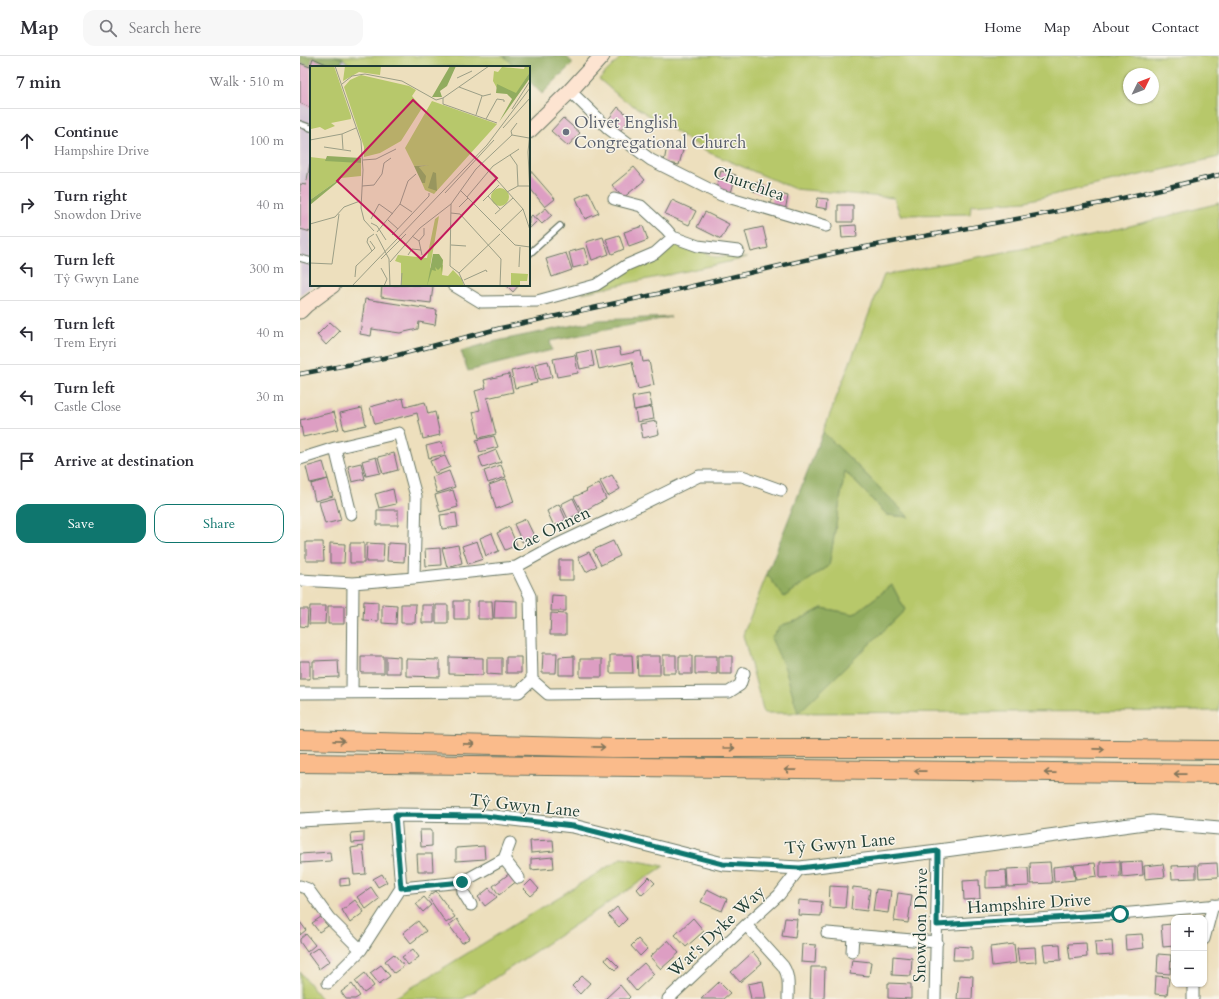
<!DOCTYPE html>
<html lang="en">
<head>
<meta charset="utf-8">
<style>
	:root { --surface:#fff; --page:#f7f7f7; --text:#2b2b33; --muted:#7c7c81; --line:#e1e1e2; --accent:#0f766e }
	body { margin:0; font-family:Cardo,serif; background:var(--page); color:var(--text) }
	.controls { position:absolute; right:12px; bottom:12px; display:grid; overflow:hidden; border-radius:8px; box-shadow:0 1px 3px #0004 }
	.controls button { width:36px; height:36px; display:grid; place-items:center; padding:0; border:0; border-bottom:1px solid var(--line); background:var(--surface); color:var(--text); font:20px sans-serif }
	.compass { position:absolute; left:823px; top:12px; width:36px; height:36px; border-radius:50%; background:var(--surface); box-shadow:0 1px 3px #0004; rotate:47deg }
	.stop { position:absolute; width:12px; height:12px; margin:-9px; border:3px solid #0f766e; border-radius:50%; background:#fff }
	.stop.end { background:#0f766e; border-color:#fff; box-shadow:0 1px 4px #0008 }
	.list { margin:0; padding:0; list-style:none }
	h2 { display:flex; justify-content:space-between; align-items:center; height:52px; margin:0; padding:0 16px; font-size:17px }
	h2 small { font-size:13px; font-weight:400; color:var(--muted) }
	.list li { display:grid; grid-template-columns:26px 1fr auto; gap:12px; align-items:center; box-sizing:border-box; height:64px; padding:0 16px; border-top:1px solid var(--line) }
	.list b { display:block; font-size:15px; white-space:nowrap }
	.list p { margin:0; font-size:13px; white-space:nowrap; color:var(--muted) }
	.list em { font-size:13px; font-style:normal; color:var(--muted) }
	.actions { display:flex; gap:8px; padding:12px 16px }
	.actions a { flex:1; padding:9px 0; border:1px solid var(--accent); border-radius:12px; text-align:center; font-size:14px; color:var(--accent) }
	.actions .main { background:var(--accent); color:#fff }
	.icon { flex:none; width:22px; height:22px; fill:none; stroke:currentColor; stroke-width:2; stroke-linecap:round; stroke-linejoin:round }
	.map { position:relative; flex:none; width:919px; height:943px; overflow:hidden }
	header { display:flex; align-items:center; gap:24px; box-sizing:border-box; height:56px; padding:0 20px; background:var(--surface); border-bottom:1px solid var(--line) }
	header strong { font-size:19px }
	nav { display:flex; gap:22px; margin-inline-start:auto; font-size:14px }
	.search { width:280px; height:36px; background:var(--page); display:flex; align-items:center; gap:10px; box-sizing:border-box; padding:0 14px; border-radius:12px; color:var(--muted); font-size:15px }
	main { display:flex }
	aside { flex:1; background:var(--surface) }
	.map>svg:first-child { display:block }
</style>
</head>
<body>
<header>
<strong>Map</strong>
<div class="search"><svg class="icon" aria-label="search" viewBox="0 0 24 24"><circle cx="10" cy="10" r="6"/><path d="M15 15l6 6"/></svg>Search here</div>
<nav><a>Home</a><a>Map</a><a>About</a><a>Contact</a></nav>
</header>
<main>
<aside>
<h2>7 min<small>Walk · 510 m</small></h2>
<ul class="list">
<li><svg class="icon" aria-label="ahead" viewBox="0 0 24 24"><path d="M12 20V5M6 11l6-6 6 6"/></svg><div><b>Continue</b><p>Hampshire Drive</p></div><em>100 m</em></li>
<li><svg class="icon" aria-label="right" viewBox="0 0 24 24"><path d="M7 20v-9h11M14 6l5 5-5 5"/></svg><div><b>Turn right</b><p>Snowdon Drive</p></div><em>40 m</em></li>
<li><svg class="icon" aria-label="left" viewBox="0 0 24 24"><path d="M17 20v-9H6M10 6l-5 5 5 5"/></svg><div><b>Turn left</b><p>Tŷ Gwyn Lane</p></div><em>300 m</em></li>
<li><svg class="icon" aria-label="left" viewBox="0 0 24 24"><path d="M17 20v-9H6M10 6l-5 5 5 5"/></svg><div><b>Turn left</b><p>Trem Eryri</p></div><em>40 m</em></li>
<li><svg class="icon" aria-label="left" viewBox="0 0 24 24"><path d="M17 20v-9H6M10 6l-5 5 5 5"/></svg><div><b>Turn left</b><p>Castle Close</p></div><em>30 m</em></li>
<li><svg class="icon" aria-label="arrive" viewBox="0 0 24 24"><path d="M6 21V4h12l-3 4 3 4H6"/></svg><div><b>Arrive at destination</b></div></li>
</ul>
<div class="actions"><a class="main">Save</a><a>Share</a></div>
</aside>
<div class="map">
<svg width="919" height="943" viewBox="0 0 919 943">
	<rect width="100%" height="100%" fill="#f7f3e8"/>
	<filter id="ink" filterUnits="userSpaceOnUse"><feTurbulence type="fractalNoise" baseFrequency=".025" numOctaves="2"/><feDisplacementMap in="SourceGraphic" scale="8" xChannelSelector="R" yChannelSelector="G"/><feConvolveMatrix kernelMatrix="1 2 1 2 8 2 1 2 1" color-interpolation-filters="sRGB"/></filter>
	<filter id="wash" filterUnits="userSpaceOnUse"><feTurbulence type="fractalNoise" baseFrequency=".012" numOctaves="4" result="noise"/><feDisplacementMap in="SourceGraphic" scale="16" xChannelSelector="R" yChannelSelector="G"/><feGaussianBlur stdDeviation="0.9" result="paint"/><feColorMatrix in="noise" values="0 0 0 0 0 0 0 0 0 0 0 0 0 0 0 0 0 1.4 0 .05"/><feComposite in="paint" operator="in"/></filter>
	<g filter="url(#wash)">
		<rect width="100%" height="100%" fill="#eddfbd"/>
		<path fill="#cdbed2" d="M0,0H35L43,2L51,11H11V229H13L0,239Z"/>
		<path fill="#b7c86b" stroke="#6b8250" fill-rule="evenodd" d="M35,0H204L215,11H51L43,2Z
			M322,0H919V101L726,145L671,149L670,158L600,159L594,142L495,133L410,97L321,42L299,23ZM829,18H853V42H829Z
			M919,147V655L464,657L443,579L467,518L484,541L529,510L545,415L587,459L609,461L523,376L584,219L646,207L791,180ZM592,529L605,554L498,656L486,615L482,569L499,564L522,552L554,558Z
			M375,188L397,196H405L415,201L435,199L440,202H447L282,237Z
			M322,802L364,810L163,943H93Z
			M0,916L21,943H0Z"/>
		<path fill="#91ac5f" stroke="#58744a" d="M0,0H35L43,2L40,11H33L14,3L10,11L0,7Z
			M204,0H266L273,7L242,38L229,25V11H215Z
			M371,261L250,285L252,294L168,315L161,295L192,286L299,264Z
			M523,376L609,461L587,459L545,415L529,510L484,541L467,518Z
			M592,529L605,554L498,657L486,615L471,582L482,569L499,564L522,552L554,558Z"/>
		<g id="blocks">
			<path fill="#dd9ec3" d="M13,2L33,11H11V52L0,47V7L10,11Z
				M318,51L331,62L320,75L307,65Z
				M263,62L280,77L268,90L251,75Z
				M367,90L383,94L379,109L364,106Z
				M10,108H11V176L0,173V128L6,129Z
				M334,111L345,124L323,142L312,129Z
				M229,113L255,143L245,151L229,131Z
				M421,115L436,119L431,137L416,133Z
				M455,126L464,129L462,137L453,135Z
				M289,136L299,157L285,163L276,142Z
				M473,136L488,140L485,155L470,152Z
				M518,142L528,143L527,153L516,151Z
				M372,144L396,155L389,169L365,158Z
				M538,149H553V166H538Z
				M246,152L252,159L242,168L235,161Z
				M405,156L429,168L421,183L397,171Z
				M232,159L237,165L229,173V162Z
				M556,169L557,181L542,182L541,170Z
				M343,170L348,184L329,191L324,176Z
				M463,171L468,192L451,196L445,175Z
				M319,179L324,193L312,198L306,183Z
				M303,181L309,198L292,204L286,186Z
				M284,192L289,208L273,212L269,196Z
				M266,197L272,214L252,221L246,203Z
				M82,229H121L133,230L131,247L81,241Z
				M206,229H219L213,236Z
				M65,243L137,254L135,269L119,266L118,273L100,277L72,273L71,280L60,278Z
				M30,266L40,275L26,289L17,279Z
				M319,291L321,299L341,295L343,306L349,305L354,329L338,333L332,306L299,313L295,295Z
				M291,294L294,310L280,313L276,297Z
				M275,299L278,317L257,321L253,303Z
				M248,305L252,321L239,324L235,308Z
				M233,310L237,327L215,332L211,315Z
				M209,318L213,336L187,342L196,378L179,382L173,356L180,354L175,335L186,332L184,324Z
				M349,338L352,350L334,354L332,341Z
				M103,342L105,351L125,346L128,358L135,356L140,379L123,383L117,357L75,368L70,351Z
				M352,351L354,363L337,366L335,354Z
				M62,352L66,369L44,374L40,357Z
				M34,356L39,373L3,381L0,364Z
				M356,365L359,378L343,382L340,368Z
				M194,380L198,391L180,396L176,384Z
				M142,386L145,398L129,402L126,390Z
				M196,394L201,406L183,412L179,401Z
				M94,397L98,414L83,418L78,401Z
				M145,400L150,411L135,417L130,405Z
				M76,401L80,417L66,420L62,405Z
				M23,406L28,423L10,427L6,411Z
				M61,407L65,423L52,426L48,410Z
				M201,409L206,421L188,427L184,415Z
				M149,415L155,431L137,437L132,421Z
				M312,419L320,433L308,440L300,425Z
				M28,423L33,440L15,445L11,428Z
				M206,423L214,446L196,453L189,429Z
				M299,427L306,443L282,456L274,441L287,435L286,434Z
				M93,433L96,448L79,452L75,438Z
				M153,434L158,451L140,456L135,439Z
				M35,442L41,464L25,468L19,446Z
				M273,442L280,457L268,463L261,448Z
				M259,448L266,464L254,470L247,455Z
				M77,454H98V469H77Z
				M156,457L158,471L142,473L140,459Z
				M226,463L234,480L222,486L214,468Z
				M209,471L217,489L205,494L197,477Z
				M192,477L199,495L186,500L180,482Z
				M177,485L183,503L168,508L162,490Z
				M313,485L320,500L301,509L293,494Z
				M6,486H23L24,505H6Z
				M30,487L45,488L44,507H30Z
				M50,487H64V507H50Z
				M67,487L84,488L83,506H66Z
				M88,487L105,488L104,506L87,505Z
				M158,489L162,507L147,511L142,492Z
				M140,492L141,509L126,510L125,493Z
				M289,496L297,510L286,516L278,501Z
				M259,504H273V524H259Z
				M252,539L266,540V555H251Z
				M195,544L217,545V562H194Z
				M64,545L78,546V565L63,564Z
				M154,545H168V563H154Z
				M178,545H192L193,563H178Z
				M82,548L97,549L96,568L82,567Z
				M101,548H116L115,567H101Z
				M122,549H134V567H122Z
				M136,549H148V567H136Z
				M10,550H26L25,568H9Z
				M28,550H44V568H28Z
				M0,553H8L7,571L0,570Z
				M251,557L266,558V579H250Z
				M243,597H257L256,617H242Z
				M310,599H332L333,617H310Z
				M363,599H376V617H363Z
				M61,600H84V617H61Z
				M86,600L100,601V617H86Z
				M274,600V619H259V601Z
				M337,600H360V619H338Z
				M379,600H392V618H379Z
				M395,600H417V618H395Z
				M419,600H432V618H419Z
				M149,601L183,602V619L149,618Z
				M206,601H221V617H206Z
				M187,602H202V619L187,618Z
				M106,603L140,604V621L106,620Z
				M280,603H302V621H280Z
				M38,604L39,621L13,622V605Z
				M0,605H10V623H0Z
				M120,774H132V790L121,791Z
				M64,776V786L52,787L51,777Z
				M253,784L254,795L231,797L230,785Z
				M63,790L66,818L54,819L51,792Z
				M184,790L185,803L156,805V792Z
				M30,796L31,805L0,807V798Z
				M117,798H132L133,815H118Z
				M253,801L254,812L231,814V803Z
				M820,805V821L800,822V806Z
				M842,805L843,819L822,821L821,806Z
				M750,806L752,827L731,828L730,807Z
				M795,807L797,820L776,823L774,809Z
				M917,807L918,821L899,822L898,808Z
				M863,808L865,821L845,823L844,810Z
				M773,809L775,824L754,826L753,811Z
				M896,809V822L872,823L871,810Z
				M728,812L729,830L708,831L707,813Z
				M706,814L707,831L686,832V815Z
				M210,817L217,825L199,839L193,830Z
				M82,818L87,826L78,831L73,823Z
				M349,821L355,827L342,839L337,833Z
				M49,822L50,829L40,830V823Z
				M231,824L239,833L231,840L223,832Z
				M679,824L680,843L664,844L663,825Z
				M530,830L547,831L545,852L529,851Z
				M71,831L79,843L66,853L57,841Z
				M553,831L570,833L567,855L551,853Z
				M189,832L197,841L185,850L178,841Z
				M407,833L427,843L422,855L401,846Z
				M576,833L591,835L588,857L573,855Z
				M136,835L155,861L146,867L128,841Z
				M598,837L612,839L608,867L594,865Z
				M124,841L131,849L123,856L116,848Z
				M55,844L64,856L50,867L42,854Z
				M499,844L522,846L521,860L498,859Z
				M317,851L327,863L319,871L308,859Z
				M21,861L28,870L19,876L12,867Z
				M393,862L404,875L386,891L375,879Z
				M485,862L497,863L495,882L482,880Z
				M157,863L170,882L162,887L149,869Z
				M118,865L126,875L111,887L103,877Z
				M0,866L6,874L0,879Z
				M872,868L874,890L863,891L861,869Z
				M6,878L15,889L7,896L0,886V883Z
				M842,878L844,892L826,894L825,879Z
				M338,883L347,893L340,900L331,890Z
				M368,884L379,897L361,913L350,901Z
				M812,885L813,899L796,900L795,886Z
				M786,887L787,901L770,903L768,888Z
				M502,888L516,889L515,907L501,906Z
				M714,888L716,907L692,910L690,891Z
				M760,888L761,904L745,905L743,889Z
				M654,890L672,891V904H653Z
				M19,891L30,905L19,913L8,898Z
				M735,891L736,906L719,907L717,892Z
				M113,893L119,901L108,909L102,901Z
				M453,896L462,907L440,926L431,916Z
				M94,898L104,910L94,917L85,905Z
				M858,898L871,899L870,918L857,917Z
				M308,900L319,911L315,914L305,904Z
				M593,900L612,902L611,920L592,919Z
				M552,904L571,906L569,920L550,918Z
				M344,907L354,918L336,935L326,923Z
				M81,909L90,920L79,928L70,917Z
				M511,911H525L524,943H510Z
				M65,917L74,930L64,937L55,925Z
				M659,919L673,920L672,943H657Z
				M282,920L290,927L280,938L272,930Z
				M856,920L869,921L867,939L855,938Z
				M463,925L466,943H451L448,928Z
				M419,926L430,937L423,943H401Z
				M588,927L611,928V943L588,942Z
				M52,928L60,940L55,943H46L41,936Z
				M320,929L330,941L328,943H305Z"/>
		</g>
	</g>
	<g filter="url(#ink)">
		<use href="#blocks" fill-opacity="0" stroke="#677664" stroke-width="1"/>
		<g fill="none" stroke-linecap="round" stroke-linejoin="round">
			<g stroke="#677664" stroke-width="8">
				<path id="service" d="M0,68L11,72
					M229,198L260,170
					M0,202L11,205"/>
			</g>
			<g stroke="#677664" stroke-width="13">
				<path id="minor" d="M270,35L309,73L351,104L421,139L526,170
					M314,143L341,150L366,173L373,181
					M153,229L181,246L237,245L296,229L327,209L355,197L373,181L398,190L438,195
					M35,392L51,458
					M0,403L35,392L99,377L116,440L114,522
					M0,524L53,527L114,522L216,511L254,490L314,462L399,420H442L481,434
					M232,624L248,638L429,636L440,629L444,617
					M52,636L53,527
					M0,637L219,636L232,624L230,540L216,511
					M204,803L219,822
					M162,826L163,836L171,849
					M0,830L8,833L29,862L61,894
					M101,832L162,826L204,803L210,787
					M446,869L483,910C490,921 488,931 488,943
					M637,869L820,858L919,849
					M527,877L637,886
					M904,883L913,849
					M552,896L553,879
					M28,927L61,894L101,832L95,759
					M893,928V943
					M368,943L446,869L479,839L500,812
					M635,943L638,795"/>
			</g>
			<g stroke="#677664" stroke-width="15">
				<path id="tertiary" d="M0,764L95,759L185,760L273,770L423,808L500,812L638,795L852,766L919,772"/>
			</g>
			<g stroke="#677664" stroke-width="17">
				<path id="secondary" d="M229,75L270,35L302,0
					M0,255L6,249L33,229"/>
			</g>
			<g stroke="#677664" stroke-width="20">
				<path id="trunk" d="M0,684L312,692H704L919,694
					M0,707L919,718"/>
			</g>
			<use href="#service" stroke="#fff" stroke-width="5.5"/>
			<use href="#minor" stroke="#fff" stroke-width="11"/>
			<use href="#tertiary" stroke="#fff" stroke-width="13"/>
			<use href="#secondary" stroke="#fde4d1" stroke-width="15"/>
			<use href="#trunk" stroke="#fabb8b" stroke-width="18"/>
			<g stroke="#1f3d34" stroke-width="4.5">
				<path id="rail" d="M0,318L94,300L201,272L371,235L544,195L802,147L919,119"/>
			</g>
			<use href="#rail" stroke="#f7f3e8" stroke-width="3" stroke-dasharray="9" stroke-linecap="butt"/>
		</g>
		<defs><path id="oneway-shaft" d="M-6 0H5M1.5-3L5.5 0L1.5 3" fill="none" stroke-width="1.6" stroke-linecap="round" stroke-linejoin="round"/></defs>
		<g stroke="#82765b">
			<use href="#oneway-shaft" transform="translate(39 685) rotate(1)"/>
			<use href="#oneway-shaft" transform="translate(169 688) rotate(1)"/>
			<use href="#oneway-shaft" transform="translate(299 691) rotate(1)"/>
			<use href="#oneway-shaft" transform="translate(429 692)"/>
			<use href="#oneway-shaft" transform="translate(799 693) rotate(1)"/>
			<use href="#oneway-shaft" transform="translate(490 714) rotate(-179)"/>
			<use href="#oneway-shaft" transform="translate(620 715) rotate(-179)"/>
			<use href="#oneway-shaft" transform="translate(750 717) rotate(-179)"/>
			<use href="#oneway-shaft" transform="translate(880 718) rotate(-179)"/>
		</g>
	</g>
	<g fill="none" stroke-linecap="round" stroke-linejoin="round" filter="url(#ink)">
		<path stroke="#0f766e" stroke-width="5" d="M162,826L101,832L95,759L185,760L273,770L423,808L500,812L638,795L637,869L820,858"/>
	</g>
	<circle fill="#6b7280" stroke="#f7f3e8" stroke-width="1.5" cx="266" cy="76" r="4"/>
	<g text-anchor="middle" stroke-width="3" stroke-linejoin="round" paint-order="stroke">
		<g font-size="17" fill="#5b616d" stroke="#f7f3e8" text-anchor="start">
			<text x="274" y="72">Olivet English<tspan x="274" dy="20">Congregational Church</tspan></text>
		</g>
		<g font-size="17" fill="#1f3d34" stroke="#f7f3e8">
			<text transform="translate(449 127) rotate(19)" y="6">Churchlea</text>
			<text transform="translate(251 473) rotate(-26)" y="6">Cae Onnen</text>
			<text transform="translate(225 749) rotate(6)" y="6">Tŷ Gwyn Lane</text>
			<text transform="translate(540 787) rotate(-5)" y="6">Tŷ Gwyn Lane</text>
			<text transform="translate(729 847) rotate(-4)" y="6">Hampshire Drive</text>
			<text transform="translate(620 869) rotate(-89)" y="6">Snowdon Drive</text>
			<text transform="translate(416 875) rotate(-43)" y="6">Wat's Dyke Way</text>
		</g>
	</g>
	<g transform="translate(10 10)">
		<rect width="220" height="220" fill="#eddfbd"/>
		<path d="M0,0H24L41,50V53L21,57L25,60L15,64L10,61L1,63ZM35,0H71L70,9L49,6L33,15ZM215,0H220V6L206,28L188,24L183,15L184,5L188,6L192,1L214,3ZM51,9L99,20L106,24L102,30L112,42L91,75L70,87L54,91V81L34,21L40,14ZM122,35L187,58L124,128L115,124L112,117H115L109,101L118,99L104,100L95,82ZM0,91L51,97V110L31,112L0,134ZM181 131a9 9 0 1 1 18 0a9 9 0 1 1-18 0ZM129,150L120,202L133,199L132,209L138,210L143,204L152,213L154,220H91V197L85,195L88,189L117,192L125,153ZM201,207L218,208L217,215H210V220H201Z" fill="#b7c86b"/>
		<path d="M140,0H146L137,20L130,25L132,31H122ZM220,6V12L189,56L202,33L197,28L186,27L187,18L206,27ZM17,90L51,92V97L15,95ZM119,99L109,101L116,110L115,117H112L104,100ZM123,106L126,107L127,125L118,122ZM31,112L29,115L0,139V134ZM123,188H129L133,194L132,207L131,201L128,204L125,201L126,205L122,204L117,220Z" fill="#91ac5f"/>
		<path fill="none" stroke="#9b9e86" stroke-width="1" d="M25,0L51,75L53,104L51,142L54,154L64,165M147,12L162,5M32,18L42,10L55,8L92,15L126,34L133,32L179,0M149,21L173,30L181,28M133,32V38L187,57M202,43L220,15M166,49L172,30M176,53L187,33L194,34V36M193,62L220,32M220,66L218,86L220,129M32,68L33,83M202,69L219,72M202,69L201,65L207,57M0,74L32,68L46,62M14,81L41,85M200,89L207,99L208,120M53,94L66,93L86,83M178,104L213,143L220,164M52,120L64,119L72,108L74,97L81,92M150,124L205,179L220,181M197,126L208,120H219M135,127L184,74M178,130L190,143M157,131L183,100L209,83M173,135L189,119M90,138L102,146M141,138L140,200L149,207L155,220M149,141L158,132M141,147L150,148L191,193L190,220M185,148L203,132M61,153L69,138L83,148M78,154L88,163M61,157L67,160L76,174M0,158L25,151L34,141L50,135M191,164L213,143M67,166L90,138L98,115L106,108M66,168L79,193L80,220M82,169L119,130V127M102,170L109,175L112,189M60,175L65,182L62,185M109,175L114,169V162M141,179L156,180M98,189L102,183L111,184M71,193L96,168M80,196L110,162L141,138L166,103L202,69M0,197L22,198L29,148M209,201L210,181M71,202L77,213L74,220M149,207L190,168M45,211L46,200L62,185L57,176L58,172L64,168M154,214L176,204L177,206M42,220L177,79L220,22M91,220L92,207"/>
		<path fill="#c2185b" fill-opacity="0.15" stroke="#c2185b" stroke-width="2" d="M103,34L187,112L111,193L27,115Z"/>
		<rect width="220" height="220" fill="none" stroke="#1f3d34" stroke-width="2"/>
	</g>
</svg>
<div class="controls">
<button>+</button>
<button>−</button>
</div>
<svg class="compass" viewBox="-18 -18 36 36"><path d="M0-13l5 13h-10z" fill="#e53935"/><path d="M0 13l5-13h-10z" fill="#7c7c81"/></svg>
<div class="stop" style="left:820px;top:858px"></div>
<div class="stop end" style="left:162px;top:826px"></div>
</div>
</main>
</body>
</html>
